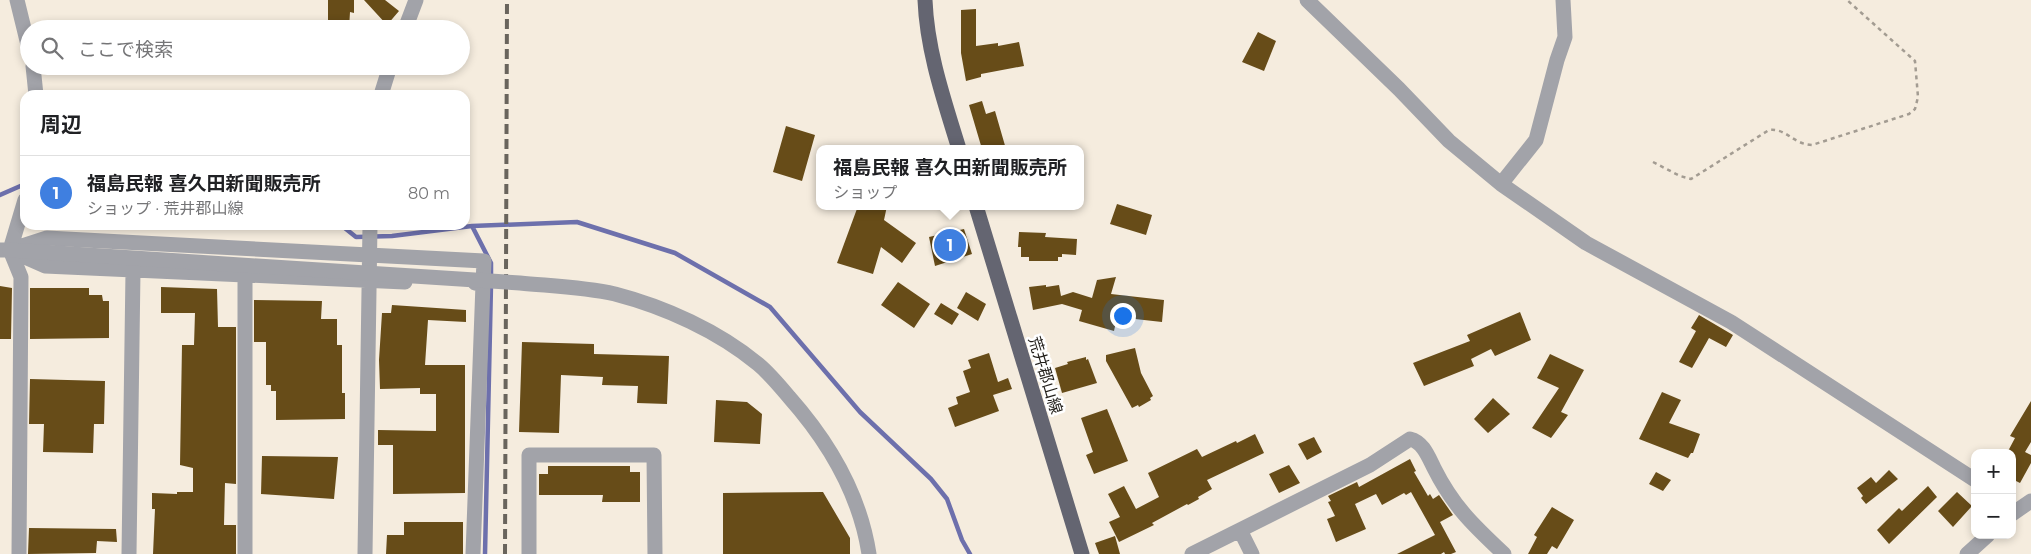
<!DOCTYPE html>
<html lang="ja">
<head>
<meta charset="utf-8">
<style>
	:root { --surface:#fff; --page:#f2f2f2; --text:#202124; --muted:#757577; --line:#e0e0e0; --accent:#514cc3 }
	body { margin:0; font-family:Montserrat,"Noto Sans JP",sans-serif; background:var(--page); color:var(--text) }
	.controls { position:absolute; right:15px; bottom:15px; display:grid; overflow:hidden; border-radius:10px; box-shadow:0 2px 8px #0003 }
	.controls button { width:45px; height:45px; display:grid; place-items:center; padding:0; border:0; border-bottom:1px solid var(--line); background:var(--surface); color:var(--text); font:25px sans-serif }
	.you { position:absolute; left:1122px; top:315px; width:18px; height:18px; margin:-12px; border:4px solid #fff; border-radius:50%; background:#1a73e8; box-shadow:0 0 0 8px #1a73e833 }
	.badge { display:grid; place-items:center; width:32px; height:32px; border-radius:50%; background:var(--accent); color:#fff; font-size:16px; font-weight:700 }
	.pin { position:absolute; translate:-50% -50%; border:2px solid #fff; box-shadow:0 1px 5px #0006 }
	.popup { position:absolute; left:816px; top:145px; width:268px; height:65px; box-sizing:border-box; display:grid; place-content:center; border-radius:10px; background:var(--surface); filter:drop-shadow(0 1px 4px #0005); font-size:16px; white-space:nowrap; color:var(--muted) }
	.popup b { font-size:19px; color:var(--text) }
	.popup::after { content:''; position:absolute; left:50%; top:100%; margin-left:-10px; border:10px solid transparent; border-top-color:var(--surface) }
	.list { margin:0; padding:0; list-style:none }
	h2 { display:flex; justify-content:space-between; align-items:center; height:65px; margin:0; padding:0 20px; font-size:21px }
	h2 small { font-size:16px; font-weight:400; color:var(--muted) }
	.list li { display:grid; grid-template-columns:32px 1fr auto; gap:15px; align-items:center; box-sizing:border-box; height:75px; padding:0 20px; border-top:1px solid var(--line) }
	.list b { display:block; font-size:19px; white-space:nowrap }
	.list p { margin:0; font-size:16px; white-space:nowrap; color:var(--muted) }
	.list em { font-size:16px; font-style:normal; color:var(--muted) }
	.icon { flex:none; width:28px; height:28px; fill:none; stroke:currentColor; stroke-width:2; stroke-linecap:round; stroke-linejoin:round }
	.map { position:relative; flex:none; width:2031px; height:554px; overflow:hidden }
	.search { position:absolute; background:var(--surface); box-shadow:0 2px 8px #0003; left:20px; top:20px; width:450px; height:55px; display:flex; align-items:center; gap:12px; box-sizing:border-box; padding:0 18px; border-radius:28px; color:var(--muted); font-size:19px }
	.panel { position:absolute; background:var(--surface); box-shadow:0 2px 8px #0003; left:20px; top:90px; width:450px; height:140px; border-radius:15px }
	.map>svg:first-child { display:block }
</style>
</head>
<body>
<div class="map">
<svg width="2031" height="554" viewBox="0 0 2031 554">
	<rect width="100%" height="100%" fill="#f5ecde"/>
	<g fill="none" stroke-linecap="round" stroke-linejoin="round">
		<path stroke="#6d70ac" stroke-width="4.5" d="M0,195L25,184
			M341,225L356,237L392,236L472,226L577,222L675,253L770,307L860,412L931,479L947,499L962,540L970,554
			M472,226L491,263V277
			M485,554L491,285"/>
	</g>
	<path fill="#674c18" d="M328,0H354V13L350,12L349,29H328Z
		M364,0H385L399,11L387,25Z
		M976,9V46L998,43V46L1019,42L1024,66L981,74V77L966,81L961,53V10Z
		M1258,32L1276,41L1264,71L1242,62Z
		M982,101L986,114L995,111L1006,149H982L969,105Z
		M786,126L815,135L802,181L773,172Z
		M1117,204L1152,215L1146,235L1110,224Z
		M858,206H887L884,220L916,243L902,263L881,247L873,274L837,263Z
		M964,229L972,254L935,266L929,237Z
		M1019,232L1046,233L1045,237L1077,239L1076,255L1062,254V257H1058V261H1029V257H1021V247H1018Z
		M1116,277L1111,294L1164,300L1162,322L1117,317L1114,331L1079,321L1082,310L1062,304L1033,310L1029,287L1046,285V287L1059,285L1061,296L1073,292L1092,298L1097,280Z
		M898,282L930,304L914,328L881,305Z
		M0,286L12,288L11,339H0Z
		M161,287L217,289L218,327H236V484L225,483L224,525H236V554H153L155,509H152V493L177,494V492H193V468L180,465L182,345H194L195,313H161Z
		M30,288H89V295H102L103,301H109V338L30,339Z
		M966,292L986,304L978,321L957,308Z
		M254,300L322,301L321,319H337V345H342V393H345V419L276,420V391H271V385H266V342H254Z
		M941,303L959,314L952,325L934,314Z
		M392,305L466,310V322L428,320L425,365H465V493L393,494V445H378V430L436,431V394H420V388L380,389L379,360L382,313H391Z
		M1520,312L1531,340L1495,356L1491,349L1471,359L1474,366L1424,386L1413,363L1470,341L1467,335Z
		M1699,315L1733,335L1726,347L1709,338L1692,368L1679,362L1696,331L1691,328Z
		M522,342L594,344V354L669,356L667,404L637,403L638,386L602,385L603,377L561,375L559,433L519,432Z
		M1135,348L1141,373L1153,396L1150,398L1151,400L1139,407L1138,405L1132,408L1106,361V355Z
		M989,353L998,382L1008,378L1012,389L993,395L999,411L955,427L948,408L958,404L956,397L970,392L963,371L971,368L968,360Z
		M1550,354L1584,370L1561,412L1568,415L1551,438L1532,428L1559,388L1537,378Z
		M1086,357V360L1088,359L1097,383L1062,393L1055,368L1068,364L1067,362Z
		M30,379L105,381L104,424H94L93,453L43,452L44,424H29Z
		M1662,392L1681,400L1669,423L1700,434L1693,453H1691L1688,458L1639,439Z
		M1493,398L1510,414L1488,433L1474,419Z
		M716,400L747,402L762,414L760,444L714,442Z
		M2031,401V442L2025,452L2031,455V463L2020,483L2012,479V453H2007L2015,438L2010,436Z
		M1107,409L1128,461L1094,474L1086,455L1093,452L1081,418Z
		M1255,434L1264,453L1207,480L1212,489L1198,497L1199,499L1188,505L1187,504L1152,523L1154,525L1119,542L1109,522L1120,517L1108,494L1124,486L1136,509L1159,497L1148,473L1197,449L1202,457L1236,441L1237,443Z
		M1314,437L1322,452L1307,460L1298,444Z
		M262,456L338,457L334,499L261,494Z
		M1410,459L1416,471L1414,472L1428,496L1430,494L1433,499L1439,495L1453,515L1440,522L1456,552L1451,554H1445L1444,552L1441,554H1397L1435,535L1411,492L1406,495L1404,493L1382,505L1376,494L1355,504L1366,529L1336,542L1327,519L1335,516L1328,502L1331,501L1328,496L1357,482L1359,487Z
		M1289,465L1300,483L1279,493L1269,474Z
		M548,466H630V472H640V502H602L603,495H539V474H548Z
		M1889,470L1898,479L1866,504L1861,498L1863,496L1857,488L1871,477L1876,483Z
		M1656,472L1671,480L1663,491L1649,484Z
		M1928,486L1937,497L1889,544L1877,530L1899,508L1902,511Z
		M823,492L850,538V554H723V493Z
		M1957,492L1972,506L1953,527L1938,511Z
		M1552,507L1574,520L1557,549L1552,546L1547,554H1528L1537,537L1534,535Z
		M404,522H463V554H386L387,535H404Z
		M29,528L116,529L117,542L97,541L96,553L28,554Z
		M1115,536L1120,554H1099L1095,543Z"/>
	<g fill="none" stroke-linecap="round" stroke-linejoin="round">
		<path stroke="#a39c92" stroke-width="2.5" stroke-dasharray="4 4" stroke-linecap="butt" d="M1653,162L1680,176L1691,179L1769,130C1787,128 1792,144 1812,145L1909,114L1915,109L1918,97L1915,61L1847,0"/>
		<path stroke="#a2a3a9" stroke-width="15" d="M17,0L29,49
			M1307,0L1399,89L1449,141L1501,184L1586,243L1731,322L1975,480
			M405,29L416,0
			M33,66L36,95
			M381,95L390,66
			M1501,184L1536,140L1557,60L1565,37L1563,0
			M0,250H10L47,238L484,261L483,284L475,283
			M11,251L45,266L405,282
			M2012,514L2031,501
			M1240,530L1252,554
			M19,554L21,277L10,250L25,200
			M129,554L133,271
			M245,554V276
			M365,554L370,225
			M473,554L483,284
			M529,554V455H654L655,554
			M1192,554L1370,465L1410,439C1423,442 1428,456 1434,468C1453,506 1473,525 1504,554
			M1967,554L1988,535"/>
		<path stroke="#646571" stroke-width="15" d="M925,0C927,51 944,100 959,149
			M976,206L1082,554"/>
		<path stroke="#69645c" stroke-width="4" stroke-dasharray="10 5" stroke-linecap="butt" d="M505,554L507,0"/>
		<path stroke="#a2a3a9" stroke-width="15" d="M10,250L520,283C551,286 584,287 615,294C665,307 718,331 758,364C769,373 779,385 789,397C828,441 860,495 869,554"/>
	</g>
	<g text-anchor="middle" stroke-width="5" stroke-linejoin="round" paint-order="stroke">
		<g font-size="16" fill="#221f1a" stroke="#fff">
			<text transform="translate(1046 375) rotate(73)" y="6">荒井郡山線</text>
		</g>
	</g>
</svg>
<div class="controls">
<button>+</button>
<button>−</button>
</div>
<div class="you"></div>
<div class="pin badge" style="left:950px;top:245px;background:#3f7fe0">1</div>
<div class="popup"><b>福島民報 喜久田新聞販売所</b>ショップ</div>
<div class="search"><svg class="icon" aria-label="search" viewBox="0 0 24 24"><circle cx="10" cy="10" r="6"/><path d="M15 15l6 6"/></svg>ここで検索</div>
<section class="panel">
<h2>周辺<small></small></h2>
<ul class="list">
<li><span class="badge" style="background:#3f7fe0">1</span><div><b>福島民報 喜久田新聞販売所</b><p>ショップ · 荒井郡山線</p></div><em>80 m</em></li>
</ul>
</section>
</div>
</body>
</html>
